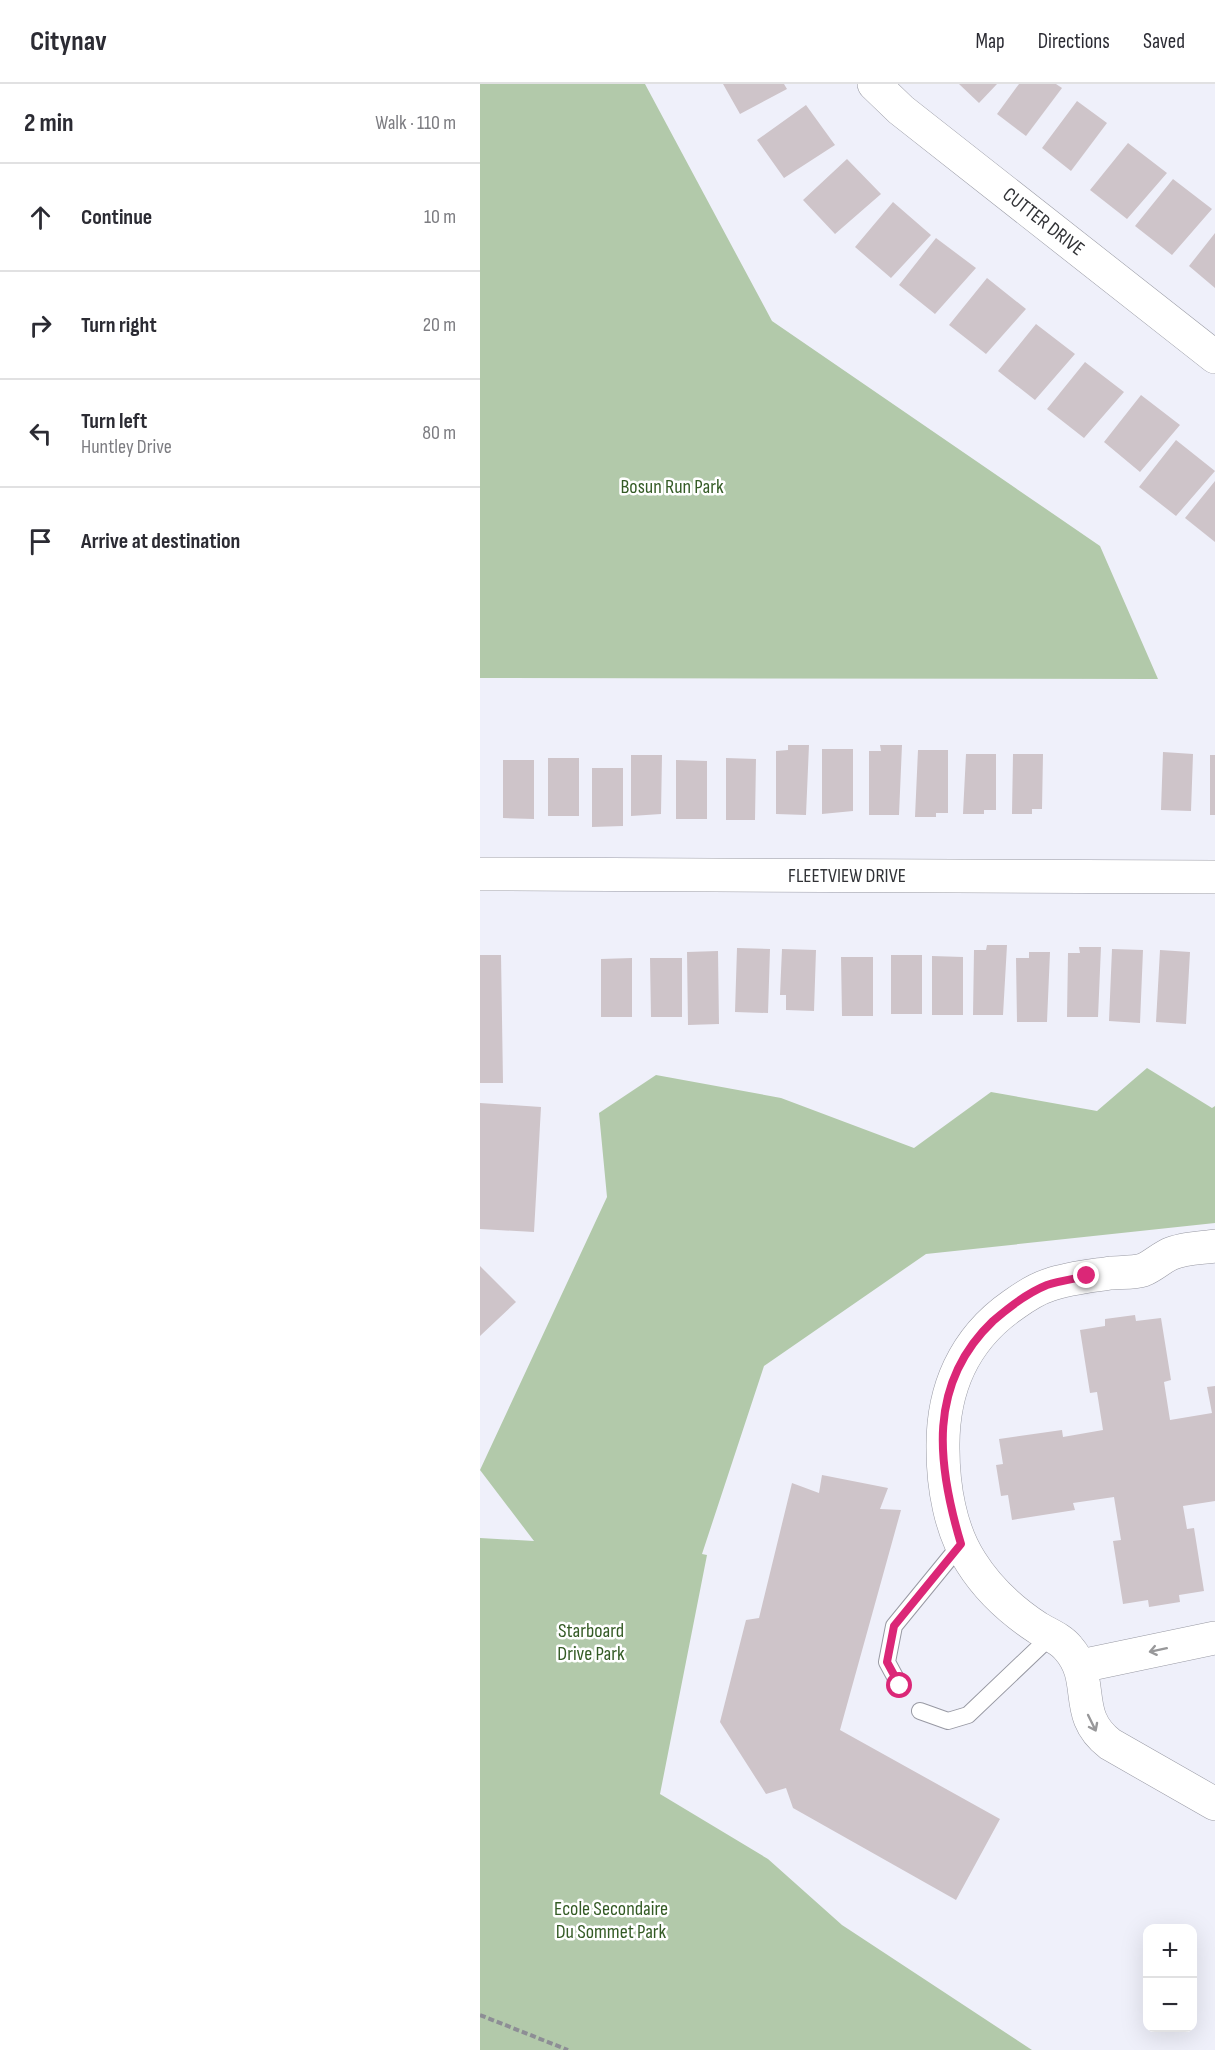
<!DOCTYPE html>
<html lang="en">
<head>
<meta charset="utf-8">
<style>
	:root { --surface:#fff; --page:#f2f2f3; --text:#2b2b33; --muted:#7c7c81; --line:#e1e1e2 }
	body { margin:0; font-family:"Sofia Sans Condensed",sans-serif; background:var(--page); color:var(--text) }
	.controls { position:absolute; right:18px; bottom:18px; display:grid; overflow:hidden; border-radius:12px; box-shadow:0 6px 24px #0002 }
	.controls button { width:54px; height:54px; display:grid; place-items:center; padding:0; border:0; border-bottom:2px solid var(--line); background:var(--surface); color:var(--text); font:30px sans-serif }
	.stop { position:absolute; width:18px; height:18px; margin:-14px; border:4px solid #db2777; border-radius:50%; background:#fff }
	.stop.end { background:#db2777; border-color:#fff; box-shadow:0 2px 6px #0008 }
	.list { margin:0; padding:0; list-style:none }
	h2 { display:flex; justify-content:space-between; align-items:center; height:78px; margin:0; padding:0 24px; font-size:26px }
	h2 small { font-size:20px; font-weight:400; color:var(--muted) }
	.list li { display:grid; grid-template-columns:39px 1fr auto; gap:18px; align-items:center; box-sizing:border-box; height:108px; padding:0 24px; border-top:2px solid var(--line) }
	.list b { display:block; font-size:22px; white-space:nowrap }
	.list p { margin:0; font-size:20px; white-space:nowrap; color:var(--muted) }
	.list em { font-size:20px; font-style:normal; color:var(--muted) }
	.icon { flex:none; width:33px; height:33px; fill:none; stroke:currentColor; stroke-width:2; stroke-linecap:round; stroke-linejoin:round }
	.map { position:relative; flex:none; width:735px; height:1966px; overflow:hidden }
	header { display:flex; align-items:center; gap:36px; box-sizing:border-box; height:84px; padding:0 30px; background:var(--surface); border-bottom:2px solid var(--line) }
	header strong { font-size:28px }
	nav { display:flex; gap:33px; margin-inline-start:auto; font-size:21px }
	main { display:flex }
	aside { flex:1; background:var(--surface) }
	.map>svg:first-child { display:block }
</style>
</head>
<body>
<header>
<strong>Citynav</strong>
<nav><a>Map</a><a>Directions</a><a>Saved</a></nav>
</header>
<main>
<aside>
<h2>2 min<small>Walk · 110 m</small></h2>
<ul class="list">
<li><svg class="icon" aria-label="ahead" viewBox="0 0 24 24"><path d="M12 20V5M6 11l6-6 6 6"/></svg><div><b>Continue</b></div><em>10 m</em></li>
<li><svg class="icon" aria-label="right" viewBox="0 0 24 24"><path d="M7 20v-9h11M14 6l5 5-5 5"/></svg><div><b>Turn right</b></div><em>20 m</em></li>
<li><svg class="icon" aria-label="left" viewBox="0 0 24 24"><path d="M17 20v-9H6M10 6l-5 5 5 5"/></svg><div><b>Turn left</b><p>Huntley Drive</p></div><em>80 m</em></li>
<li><svg class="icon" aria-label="arrive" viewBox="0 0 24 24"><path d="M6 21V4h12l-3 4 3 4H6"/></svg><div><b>Arrive at destination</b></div></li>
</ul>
</aside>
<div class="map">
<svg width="735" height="1966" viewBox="0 0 735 1966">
	<rect width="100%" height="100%" fill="#eff0fa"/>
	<path fill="#b2c9aa" d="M0,0H165L292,237L620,462L678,595L0,594Z
		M667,984L732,1024L735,1022V1139L446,1170L284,1282L222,1470L227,1471L180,1710L288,1775L362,1841L552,1966H0V1454L54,1457L0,1386L127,1113L119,1029L176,991L301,1014L434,1064L511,1008L617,1027Z"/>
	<path fill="#cec4c9" d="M243,0H304L307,5L260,30Z
		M479,0H517L499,19Z
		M539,0H576L582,4L546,52L517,30Z
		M597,17L627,39L591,87L562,64Z
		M326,21L355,61L304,94L277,56Z
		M648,59L687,89L647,135L610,106Z
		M367,75L401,110L355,150L323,116Z
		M693,95L732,125L692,171L655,142Z
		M413,118L451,151L411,194L375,163Z
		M735,149V204L709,182Z
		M456,154L496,184L455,230L419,201Z
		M507,194L546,225L506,270L469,241Z
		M556,240L595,270L555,316L518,287Z
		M605,278L644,308L604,354L567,325Z
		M661,311L700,341L660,388L624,358Z
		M696,356L735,387L696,432L659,403Z
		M735,397V458L705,434Z
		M308,661H329L326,731L296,730V667L308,666Z
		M400,661H422L419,731H389V667H401Z
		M342,665H373V727L342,730Z
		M438,666H468V729H456V733H435Z
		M683,668L713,670L711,727L681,726Z
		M486,670H516V726H504V730H483Z
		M533,670H563L562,725H552V730H532Z
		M151,671H182L181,730L151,732Z
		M730,671H735V731H730Z
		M68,674H99V732H68Z
		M246,674L276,675L275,736H246Z
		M23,676H54V735L23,734Z
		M196,676L227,677V735H196Z
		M112,684H143V742L112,743Z
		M507,861H527L523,931H493L494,866H506Z
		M599,863H621L618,933H587L588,869H600Z
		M257,864L290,865L288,929L255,928Z
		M302,865L336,866L334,927L306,926V911H300Z
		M632,865L663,866L660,939L629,937Z
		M680,866L710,868L706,940L676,938Z
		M238,867L239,940L208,941L207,868Z
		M549,868H570L567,938H537L536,874H549Z
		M0,871H21L23,999H0Z
		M411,871H442V930H411Z
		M452,872L483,873V931H452Z
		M361,873H393V932H362Z
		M152,874V933H121V875Z
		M170,874H202V933H171Z
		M0,1019L61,1023L54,1148L0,1145Z
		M0,1182L36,1218L0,1252Z
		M655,1231L656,1237L681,1234L691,1296L684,1298L690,1336L732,1329L727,1303L735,1302V1417L703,1422L707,1445L714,1444L724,1507L699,1511L700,1518L669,1523L668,1516L643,1520L633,1457L641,1456L634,1413L593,1419L595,1426L532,1436L528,1411L521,1412L516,1381L523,1380L519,1355L582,1346L583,1353L623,1346L617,1308L610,1309L600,1246L625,1242V1235Z
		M342,1391L408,1404L400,1425L421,1426L360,1646L520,1735L476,1816L313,1724L306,1704L286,1710L240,1638L266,1536L279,1534L312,1399L339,1409Z"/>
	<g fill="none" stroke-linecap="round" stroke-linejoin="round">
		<g stroke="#9899a3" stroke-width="18">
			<path id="lane" d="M420,1602L407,1578L414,1542L481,1460
				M440,1627L468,1637L488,1631L571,1552"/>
		</g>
		<g stroke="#9899a3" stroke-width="34">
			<path id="street" d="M394,0L421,26L735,273
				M0,790L735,793
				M735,1162C721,1164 703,1164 690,1170C681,1174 673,1182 663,1186C654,1189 641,1188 631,1189C611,1192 589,1194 569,1201C556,1205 544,1213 533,1221C484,1255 462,1306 463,1365C463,1402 470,1446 491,1478C508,1505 532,1527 558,1544C568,1550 581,1555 588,1564C617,1597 591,1630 630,1660L735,1720
				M601,1582L735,1554"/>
		</g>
		<path stroke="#8d8e95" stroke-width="4" stroke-dasharray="6 3" stroke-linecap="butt" d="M0,1931L88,1966"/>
		<use href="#lane" stroke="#fff" stroke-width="16"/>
		<use href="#street" stroke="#fff" stroke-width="33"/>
	</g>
	<defs><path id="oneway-shaft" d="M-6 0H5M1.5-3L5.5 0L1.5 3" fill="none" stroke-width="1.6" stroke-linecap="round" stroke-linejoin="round" transform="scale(1.5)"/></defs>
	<g stroke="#98989a">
		<use href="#oneway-shaft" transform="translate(678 1566) rotate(168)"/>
		<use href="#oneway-shaft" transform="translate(612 1639) rotate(64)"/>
	</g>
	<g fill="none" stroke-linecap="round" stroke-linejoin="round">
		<path stroke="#db2777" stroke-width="8" d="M420,1602L407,1578L414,1542L481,1460C457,1380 447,1300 513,1237C529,1223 547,1209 567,1201C579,1197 594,1195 607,1192"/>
	</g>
	<g text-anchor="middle" stroke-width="5" stroke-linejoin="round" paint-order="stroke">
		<g font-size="20" fill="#313236" stroke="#fff">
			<text transform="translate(564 137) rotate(38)" y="7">CUTTER DRIVE</text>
			<text x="367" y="798">FLEETVIEW DRIVE</text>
		</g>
		<g font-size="20" fill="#345b25" stroke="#fff">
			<text x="192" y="409">Bosun Run Park</text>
			<text x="111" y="1553">Starboard<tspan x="111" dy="23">Drive Park</tspan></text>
			<text x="131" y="1831">Ecole Secondaire<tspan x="131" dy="23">Du Sommet Park</tspan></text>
		</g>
	</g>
</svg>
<div class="controls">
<button>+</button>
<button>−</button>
</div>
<div class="stop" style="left:420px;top:1602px"></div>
<div class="stop end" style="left:607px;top:1192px"></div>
</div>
</main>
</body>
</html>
